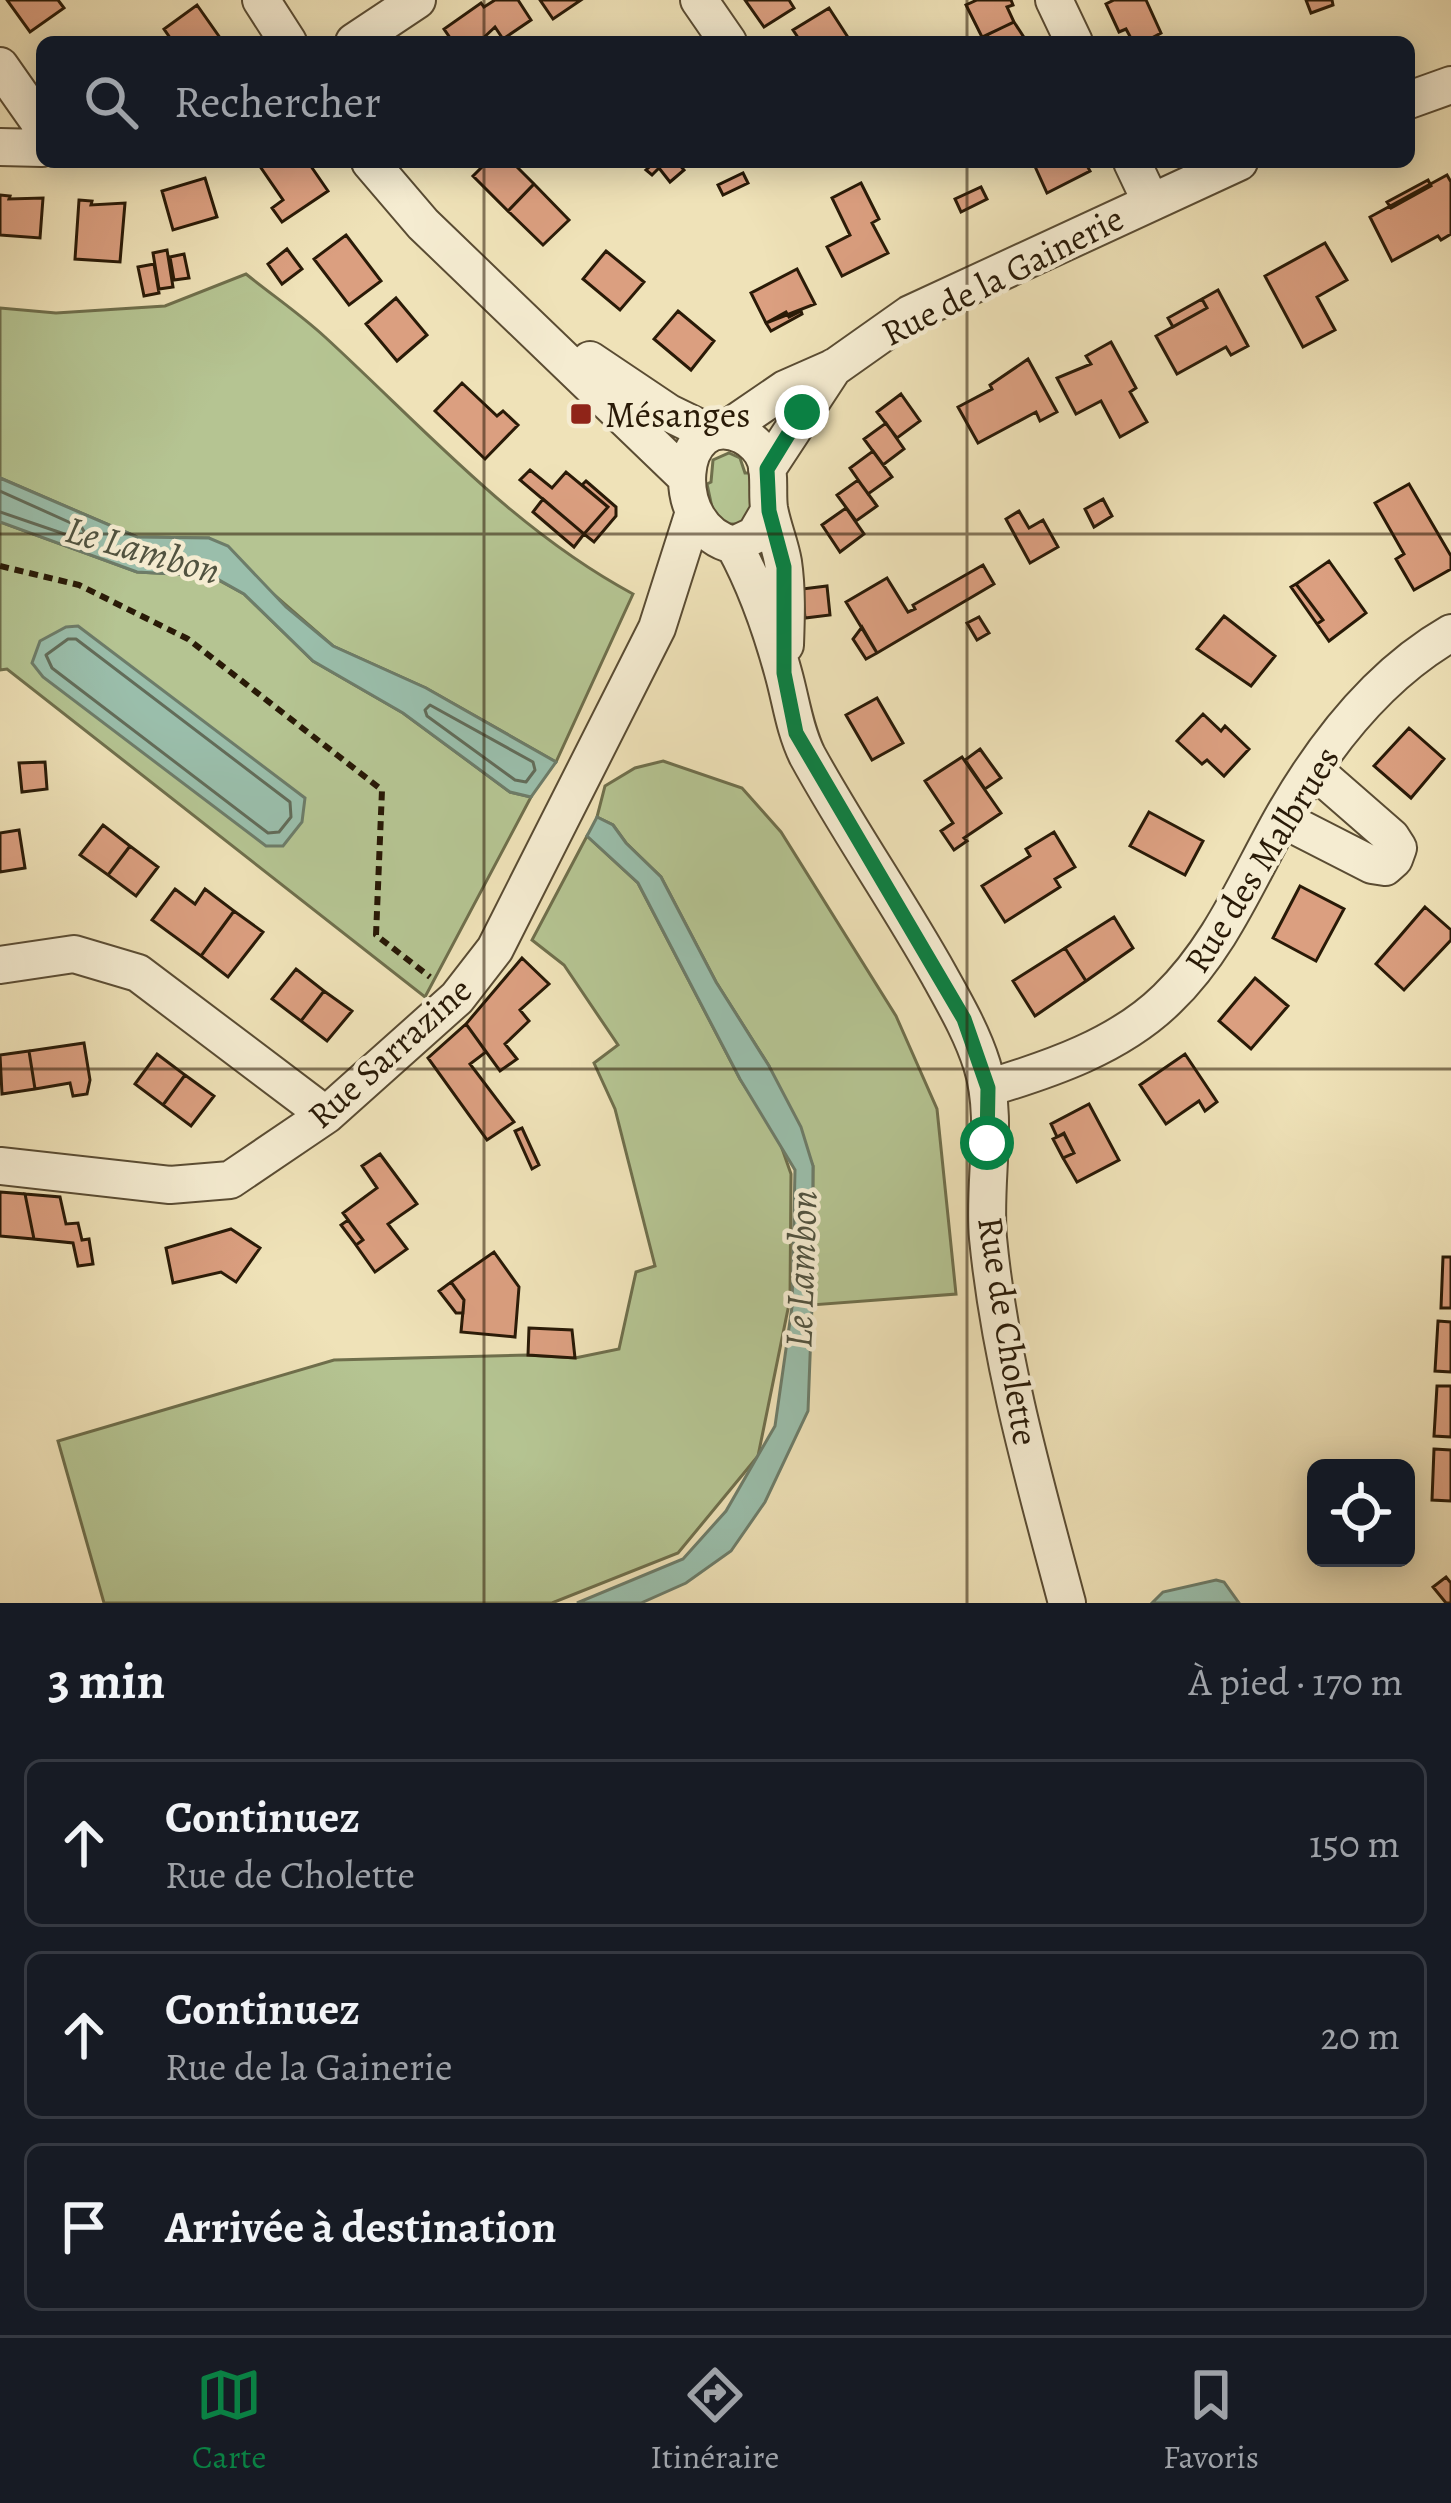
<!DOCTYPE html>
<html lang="fr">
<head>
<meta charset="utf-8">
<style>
	:root { --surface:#171b24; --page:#20242c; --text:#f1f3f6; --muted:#9ea1a6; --line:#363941; --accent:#0b8043 }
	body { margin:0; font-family:Alegreya,serif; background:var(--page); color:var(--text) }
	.controls { position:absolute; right:36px; bottom:36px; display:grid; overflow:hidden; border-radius:18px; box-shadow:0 6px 30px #0003 }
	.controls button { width:108px; height:108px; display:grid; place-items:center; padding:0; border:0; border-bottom:3px solid var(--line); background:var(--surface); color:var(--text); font:60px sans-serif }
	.stop { position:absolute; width:36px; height:36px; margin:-27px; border:9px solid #0b8043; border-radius:50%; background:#fff }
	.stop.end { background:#0b8043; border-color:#fff; box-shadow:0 3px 12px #0008 }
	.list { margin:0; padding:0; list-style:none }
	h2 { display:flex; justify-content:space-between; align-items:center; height:156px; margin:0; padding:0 48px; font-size:51px }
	h2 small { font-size:39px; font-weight:400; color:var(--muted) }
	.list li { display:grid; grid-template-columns:78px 1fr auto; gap:36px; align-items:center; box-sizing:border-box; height:168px; margin:0 24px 24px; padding:0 24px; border:3px solid var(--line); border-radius:18px }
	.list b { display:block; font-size:45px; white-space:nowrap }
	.list p { margin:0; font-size:39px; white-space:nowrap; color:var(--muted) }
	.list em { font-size:39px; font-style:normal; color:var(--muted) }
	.icon { flex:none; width:66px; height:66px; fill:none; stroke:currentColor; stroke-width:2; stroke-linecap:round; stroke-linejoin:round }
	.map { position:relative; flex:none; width:1451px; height:1603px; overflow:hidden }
	.search { position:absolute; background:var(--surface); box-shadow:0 6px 30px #0003; left:36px; right:36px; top:36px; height:132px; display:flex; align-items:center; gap:30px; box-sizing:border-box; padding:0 42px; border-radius:18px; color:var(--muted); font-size:45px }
	.sheet { height:732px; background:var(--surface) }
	nav { display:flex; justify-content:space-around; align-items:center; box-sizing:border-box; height:168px; border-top:3px solid var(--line); background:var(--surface); font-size:33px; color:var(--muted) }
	nav a { display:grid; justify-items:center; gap:6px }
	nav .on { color:var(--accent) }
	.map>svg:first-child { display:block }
</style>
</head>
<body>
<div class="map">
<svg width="1451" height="1603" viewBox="0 0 1451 1603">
	<rect width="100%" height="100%" fill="#efe2b8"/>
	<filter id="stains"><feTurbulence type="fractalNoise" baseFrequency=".00167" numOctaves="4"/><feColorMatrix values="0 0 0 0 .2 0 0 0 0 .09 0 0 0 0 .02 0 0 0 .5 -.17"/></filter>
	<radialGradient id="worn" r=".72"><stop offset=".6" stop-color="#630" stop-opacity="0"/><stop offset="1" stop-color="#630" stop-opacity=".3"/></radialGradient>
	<path fill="#b5c492" stroke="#6f6f4c" stroke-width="3" d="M246,274C272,295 300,314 325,337C424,428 514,530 633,594L556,762L426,688L333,646L209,538L137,537L0,478V308L56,313L165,306Z
		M729,453L740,458L745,473H749L754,500L750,517L738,524H725L713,512L707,484L711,482L713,460Z
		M0,522L137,572L211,576L244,594L313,661L403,713L510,792L531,797L425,997L7,669L0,670Z
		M663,761L742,788L781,832L896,1016L937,1109L956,1294L812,1305L813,1166L769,1066L716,982L661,877L626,843L613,825L597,817L605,786L635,768Z
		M587,836L638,883L740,1079L778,1137L791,1174L790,1299L758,1456L678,1553L552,1603H104L58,1441L334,1360L528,1355L575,1358L619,1349L636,1272L655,1266L615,1109L594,1063L618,1045L564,965L532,940Z"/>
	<path fill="#9abeab" stroke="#6d7c69" stroke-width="3" d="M0,478L137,537L209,538L228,546L286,607L333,646L426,688L556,762L531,797L510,792L403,713L313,661L244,594L212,576L137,572L0,522Z
		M78,626L305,798L302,822L283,846H266L43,677L32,663L40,641L66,627Z
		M597,817L613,825L626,843L661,877L716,982L769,1066L801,1127L813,1166L812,1305L808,1411L765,1502L731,1551L686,1583L641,1603H577L683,1559L726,1511L775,1426L792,1307L795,1170L740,1079L638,883L587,836Z
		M1216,1580L1224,1582L1239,1603H1152L1163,1592Z"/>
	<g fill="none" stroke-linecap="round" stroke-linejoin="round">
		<path stroke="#626c59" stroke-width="3" d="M0,491L82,528L86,535L79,539L0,512
			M68,639H76L290,802L291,817L279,832L268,833L52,668L46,655Z
			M430,705L533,762L535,770L526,782L515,780L427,716L425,710Z"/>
	</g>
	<path fill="#db9f80" stroke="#291a07" stroke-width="3" d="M7,0H58L64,8L30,32Z
		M495,0H518L531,20L503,39L495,27L479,42H453L444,29L481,3L484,7Z
		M540,0H581L553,19Z
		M745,0H789L794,8L764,27Z
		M977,0H1011L1013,5L1007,7L1014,22L982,37L966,5Z
		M1114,0H1146L1161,33L1144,42H1133L1126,29L1119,32L1106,4Z
		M1306,0H1332L1333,5L1311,13Z
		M197,5L223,42H173L164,29Z
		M829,8L851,42H809L806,39L801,42L793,30Z
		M1014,22L1027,42H991L987,35Z
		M257,162H308L328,191L282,222L272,208L283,200Z
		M487,162H512L534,184L508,211L473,176Z
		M655,162H677L684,170L670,182L659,168L652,175L646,170Z
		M1033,162H1085L1090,171L1047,193Z
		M743,173L748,183L723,195L718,185Z
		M1447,175L1451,182V234L1441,240L1438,236L1392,261L1370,217Z
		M205,178L217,217L173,230L162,191Z
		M1428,180L1431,186L1391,208L1387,202Z
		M861,183L879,219L872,223L888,253L842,276L827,247L850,235L832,198Z
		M534,184L569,220L543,245L508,211Z
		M981,187L987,199L961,212L955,199Z
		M0,195L10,196L9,199L43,198L40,238L0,235Z
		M79,200L92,201L91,205L125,203L120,262L75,259Z
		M346,235L381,281L349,305L314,259Z
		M1325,243L1347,280L1317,297L1335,330L1303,347L1265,276Z
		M287,249L302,269L282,284L268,264Z
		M167,250L173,287L159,289L153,253Z
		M606,251L644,282L620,310L583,279Z
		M184,254L189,278L174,280L170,257Z
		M154,264L159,293L144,296L138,267Z
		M797,269L815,304L766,323L751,293Z
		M1218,290L1248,346L1231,355L1226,347L1177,374L1156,336L1207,308L1202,299Z
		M396,298L427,335L397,361L366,324Z
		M1202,299L1207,308L1173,327L1168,318Z
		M678,311L714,341L691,370L654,339Z
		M801,311L802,314L771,331L766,323L786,312L789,317Z
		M1111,342L1136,388L1130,392L1147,422L1120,437L1101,401L1076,414L1057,378L1091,364L1086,356Z
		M1028,359L1057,412L1040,421L1036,412L978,443L958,407L992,389L990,385Z
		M462,383L497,416L503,411L518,425L485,459L435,411Z
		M901,394L920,421L897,438L877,412Z
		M886,423L904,449L883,465L864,439Z
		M873,451L892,477L868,494L850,468Z
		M530,470L552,488L566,472L608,507L584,534L520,480Z
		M858,480L877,506L856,521L837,495Z
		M586,481L616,507V516L594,542L584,534L608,507L582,485Z
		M1409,484L1451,556V569L1414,590L1396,559L1404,554L1375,503Z
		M543,499L584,534L574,547L533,512Z
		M1103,499L1112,516L1094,527L1085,509Z
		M846,508L864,534L840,552L822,525Z
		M1019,511L1029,528L1043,520L1058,547L1030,563L1006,519Z
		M1329,561L1366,613L1329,641L1317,624L1323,620L1296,584Z
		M983,565L994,584L877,653L846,602L887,578L908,612L915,609L913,605Z
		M1296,584L1323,620L1317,624L1291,587Z
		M827,586L830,615L805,618L802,589Z
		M1224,616L1275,656L1251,686L1197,649Z
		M979,617L989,633L977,640L967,623Z
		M862,627L877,653L866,659L853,639Z
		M877,698L903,743L872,760L846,715Z
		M1203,714L1221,731L1225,726L1249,749L1224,776L1207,760L1202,764L1177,741Z
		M1409,728L1444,759L1411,798L1374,766Z
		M980,749L1001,778L985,789L965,760Z
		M962,757L1001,813L964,838L967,841L954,850L941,831L953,823L925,781Z
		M45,762L47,789L22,792L19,763Z
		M1149,812L1203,841L1185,875L1130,846Z
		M103,825L130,846L108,875L80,855Z
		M19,830L25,868L0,872V833Z
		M1054,832L1075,867L1055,879L1060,887L1005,922L982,886L1030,856L1026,849Z
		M130,846L158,867L136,896L108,875Z
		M1300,886L1344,909L1316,961L1273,938Z
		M175,889L195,904L205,889L234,911L201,956L152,920Z
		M1425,907L1451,930V940L1404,990L1376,964Z
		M234,911L263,932L228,977L201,956Z
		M1114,917L1133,948L1086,981L1065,948Z
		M1065,948L1086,981L1035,1016L1013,981Z
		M522,958L549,984L520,1010L529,1021L505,1044L517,1059L500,1071L466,1024Z
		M296,969L324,991L301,1021L272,999Z
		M1255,978L1288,1006L1251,1049L1219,1021Z
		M324,991L352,1011L327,1041L301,1021Z
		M466,1024L486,1052L470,1064L514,1122L487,1140L428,1058Z
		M84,1043L90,1080L87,1094L73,1096L70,1083L35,1089L29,1051Z
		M29,1051L35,1089L2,1094L0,1055Z
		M157,1054L185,1075L163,1105L135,1084Z
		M1185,1054L1217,1102L1205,1111L1199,1101L1166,1124L1140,1085Z
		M185,1075L214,1096L191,1126L163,1105Z
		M1089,1104L1119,1160L1077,1182L1063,1158L1074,1153L1064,1133L1057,1137L1051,1124Z
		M522,1128L539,1165L532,1169L515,1131Z
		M1064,1134L1074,1153L1063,1158L1053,1139Z
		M380,1154L417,1204L388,1224L407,1249L375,1272L356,1245L363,1240L343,1213L377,1188L362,1166Z
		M0,1192L25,1194L34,1239L0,1236Z
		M25,1194L60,1197L66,1224L78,1223L82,1240L89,1239L93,1264L78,1266L73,1243L34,1239Z
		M348,1220L363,1240L356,1245L341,1225Z
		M231,1229L260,1248L236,1282L221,1272L173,1283L166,1248Z
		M494,1252L519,1287L515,1337L461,1332L464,1300L451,1282Z
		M1443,1257H1451V1308H1441Z
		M451,1282L464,1300L463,1313H456L439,1291Z
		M1438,1321L1451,1322V1372L1435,1371Z
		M529,1328L572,1330L575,1358L528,1355Z
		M1437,1386H1451V1437L1434,1436Z
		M1434,1449L1451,1450V1501L1432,1500Z
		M1446,1577L1451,1583V1603H1446L1433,1587Z"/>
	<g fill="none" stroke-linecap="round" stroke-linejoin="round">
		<g stroke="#5a4c33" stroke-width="40">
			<path id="minor" d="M261,0L288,42
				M699,0L728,42
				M1054,0L1074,42
				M354,42L417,0
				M0,66L42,126
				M1409,100L1451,85
				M0,147L42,148
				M370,162L423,224L687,478
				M1132,162L1150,200
				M590,360L669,413L710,433
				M725,430L785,389L835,367L910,314L1239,162
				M767,469L834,367
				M769,511L755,535L734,545C665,529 676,406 742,435C752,440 763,450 766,462C770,476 767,493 769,508C772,526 780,544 783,562C787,589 786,618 785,645
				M734,545C756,585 771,628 783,672C791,700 794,728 807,755C848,830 897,900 939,975C955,1004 972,1033 982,1065C999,1119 983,1181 988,1238C1000,1362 1035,1483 1067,1603
				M1282,819L1372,865L1385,867L1394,859L1398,848L1391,837L1313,769
				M0,965L74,954L138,973L326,1115
				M988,1088C1051,1069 1119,1046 1167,999C1219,949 1246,883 1280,822C1321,749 1378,675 1451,633
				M0,1166L170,1185L230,1180L326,1115L457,998L495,949L657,628L693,515"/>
		</g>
		<path stroke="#291a07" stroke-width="6" stroke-dasharray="9 6" stroke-linecap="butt" d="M0,566L79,585L188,639L382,790L376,935L430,977"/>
		<use href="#minor" stroke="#f5ecd1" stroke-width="36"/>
	</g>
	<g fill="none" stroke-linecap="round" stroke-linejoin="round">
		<path stroke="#0b8043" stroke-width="15" d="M802,412L767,469L769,511L784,567V673L796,733L964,1019L988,1088L987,1143"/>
	</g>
	<path fill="none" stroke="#291a07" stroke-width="3" stroke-opacity="0.55" d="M484,0V42M967,0V42M484,162V1603M967,162V1603M0,534H1451M0,1069H1451"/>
	<rect fill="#8f2418" stroke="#f5ecd1" stroke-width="4.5" x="569" y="402" width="24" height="24" rx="6"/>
	<g text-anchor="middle" stroke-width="9" stroke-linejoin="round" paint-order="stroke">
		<g font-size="36" fill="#291a07" stroke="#f5ecd1">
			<text transform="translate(1002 275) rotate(-27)" y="13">Rue de la Gainerie</text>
			<text transform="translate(1261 859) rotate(-58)" y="13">Rue des Malbrues</text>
			<text transform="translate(389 1052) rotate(-42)" y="13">Rue Sarrazine</text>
			<text transform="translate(1009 1331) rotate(81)" y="13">Rue de Cholette</text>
		</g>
		<g font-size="36" fill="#291a07" stroke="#f5ecd1" text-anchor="start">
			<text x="605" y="427">Mésanges</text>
		</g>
		<g font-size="39" font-style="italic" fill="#515340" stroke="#f5ecd1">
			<text transform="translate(143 549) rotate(16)" y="14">Le Lambon</text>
			<text transform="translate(800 1269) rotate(-88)" y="14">Le Lambon</text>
		</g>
	</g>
	<rect width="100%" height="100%" filter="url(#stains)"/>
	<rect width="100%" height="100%" fill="url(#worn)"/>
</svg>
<div class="controls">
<button><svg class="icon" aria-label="locate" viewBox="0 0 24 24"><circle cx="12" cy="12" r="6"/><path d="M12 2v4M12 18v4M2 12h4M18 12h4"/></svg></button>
</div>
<div class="stop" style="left:987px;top:1143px"></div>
<div class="stop end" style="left:802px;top:412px"></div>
<div class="search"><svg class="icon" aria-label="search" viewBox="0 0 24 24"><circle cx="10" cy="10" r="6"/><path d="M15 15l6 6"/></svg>Rechercher</div>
</div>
<section class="sheet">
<h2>3 min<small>À pied · 170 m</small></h2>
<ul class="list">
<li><svg class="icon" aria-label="ahead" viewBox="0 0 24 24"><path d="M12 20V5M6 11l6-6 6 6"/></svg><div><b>Continuez</b><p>Rue de Cholette</p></div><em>150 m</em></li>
<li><svg class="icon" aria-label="ahead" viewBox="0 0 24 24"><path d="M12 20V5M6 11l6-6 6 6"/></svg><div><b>Continuez</b><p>Rue de la Gainerie</p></div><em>20 m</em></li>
<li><svg class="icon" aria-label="arrive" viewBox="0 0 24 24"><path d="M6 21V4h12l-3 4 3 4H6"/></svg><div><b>Arrivée à destination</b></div></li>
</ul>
</section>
<nav>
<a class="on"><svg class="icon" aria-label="map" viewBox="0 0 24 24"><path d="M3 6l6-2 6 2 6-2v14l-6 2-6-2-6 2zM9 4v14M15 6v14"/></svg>Carte</a>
<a><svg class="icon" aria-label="directions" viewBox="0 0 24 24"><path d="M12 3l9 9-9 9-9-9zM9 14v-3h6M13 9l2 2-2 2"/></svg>Itinéraire</a>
<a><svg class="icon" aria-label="saved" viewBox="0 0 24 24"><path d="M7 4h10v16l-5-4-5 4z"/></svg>Favoris</a>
</nav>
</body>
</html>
